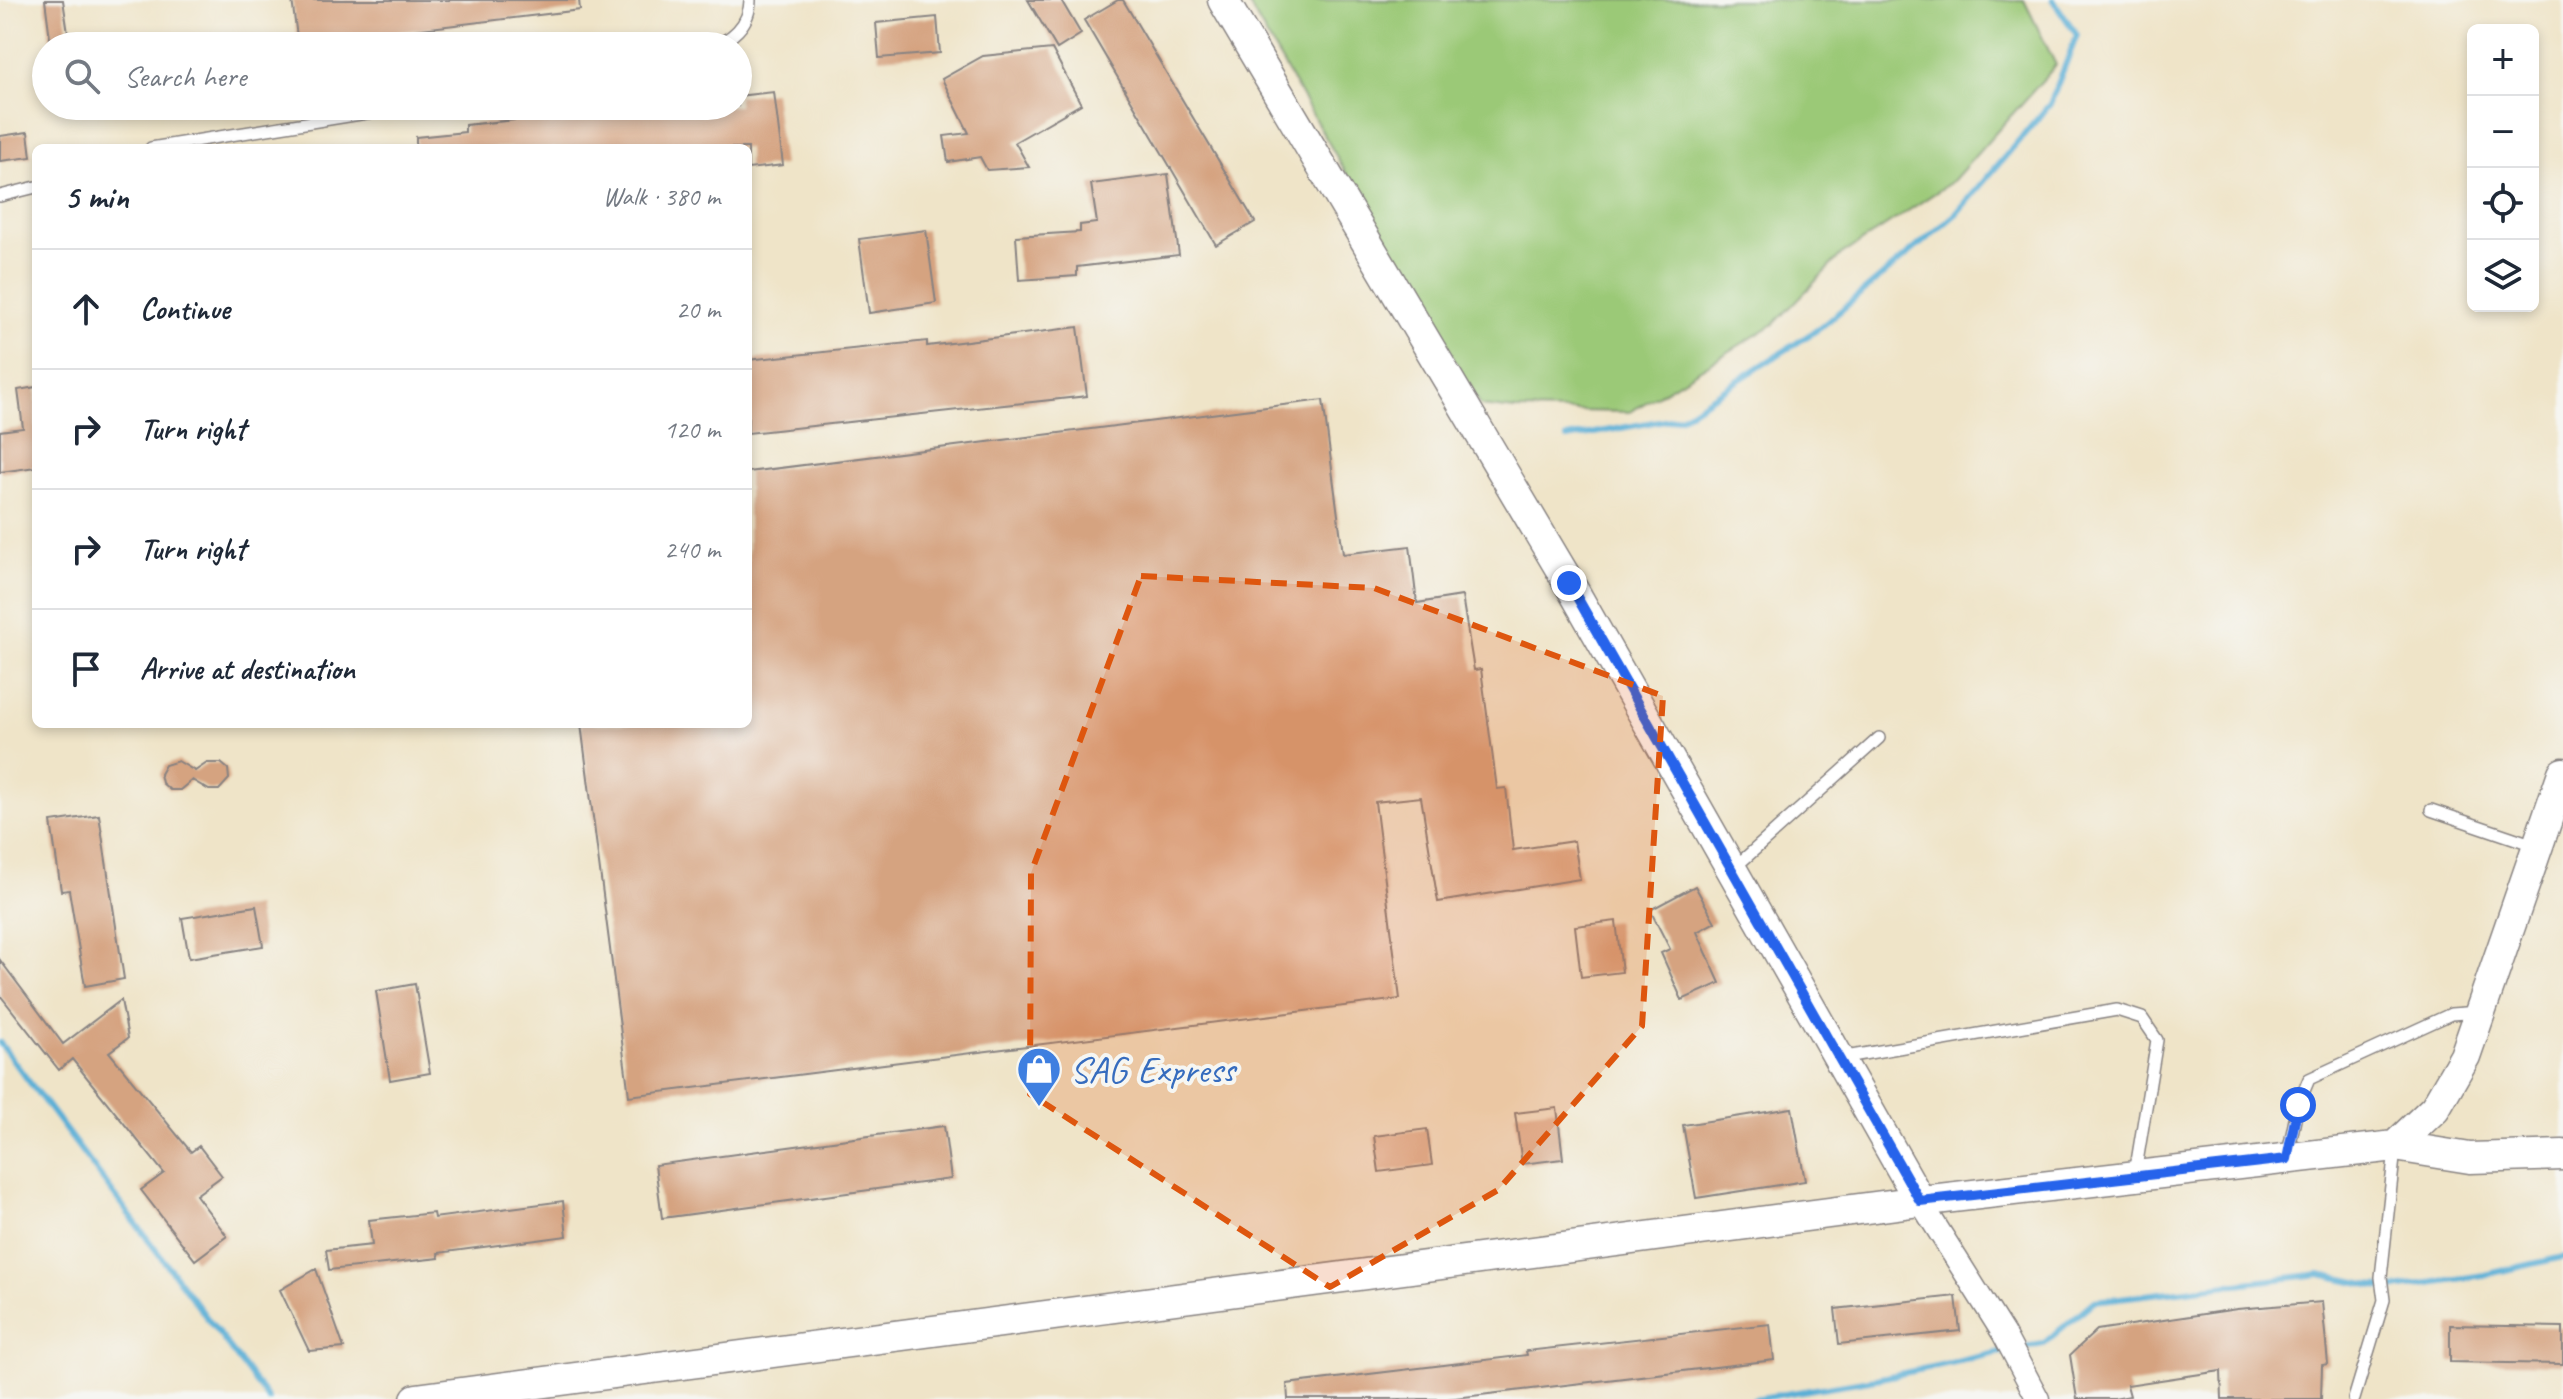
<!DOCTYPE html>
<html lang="en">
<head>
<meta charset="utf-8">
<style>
	:root { --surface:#fff; --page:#f2f2f3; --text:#1f2937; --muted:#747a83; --line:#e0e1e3 }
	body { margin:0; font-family:Caveat,sans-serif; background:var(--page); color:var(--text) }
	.controls { position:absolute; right:24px; top:24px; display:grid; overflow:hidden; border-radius:12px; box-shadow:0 4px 12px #0003 }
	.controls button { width:72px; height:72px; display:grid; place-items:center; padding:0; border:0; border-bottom:2px solid var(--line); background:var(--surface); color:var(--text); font:40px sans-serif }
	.stop { position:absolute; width:24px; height:24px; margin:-18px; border:6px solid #2563eb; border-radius:50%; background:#fff }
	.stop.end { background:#2563eb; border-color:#fff; box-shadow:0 2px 8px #0008 }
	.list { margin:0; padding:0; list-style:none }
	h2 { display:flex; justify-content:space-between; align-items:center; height:104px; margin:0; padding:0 32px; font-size:34px }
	h2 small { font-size:26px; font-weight:400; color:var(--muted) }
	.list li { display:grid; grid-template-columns:52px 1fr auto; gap:24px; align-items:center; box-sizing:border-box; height:120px; padding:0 32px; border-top:2px solid var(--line) }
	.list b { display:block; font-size:30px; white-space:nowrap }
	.list em { font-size:26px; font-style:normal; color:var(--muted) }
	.icon { flex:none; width:44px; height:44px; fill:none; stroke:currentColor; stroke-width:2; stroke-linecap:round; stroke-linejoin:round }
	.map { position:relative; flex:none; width:2563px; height:1399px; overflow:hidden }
	.search { position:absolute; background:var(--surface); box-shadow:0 4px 12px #0003; left:32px; top:32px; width:720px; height:88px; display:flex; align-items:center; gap:20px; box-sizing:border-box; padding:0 28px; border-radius:44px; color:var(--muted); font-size:30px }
	.panel { position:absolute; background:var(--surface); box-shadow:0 4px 12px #0003; left:32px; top:144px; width:720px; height:584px; border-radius:12px }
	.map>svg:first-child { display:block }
</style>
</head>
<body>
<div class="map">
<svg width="2563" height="1399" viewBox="0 0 2563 1399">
	<rect width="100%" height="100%" fill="#f6f6f2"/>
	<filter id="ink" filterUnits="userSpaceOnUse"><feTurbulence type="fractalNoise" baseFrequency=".0125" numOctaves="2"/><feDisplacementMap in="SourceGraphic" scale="16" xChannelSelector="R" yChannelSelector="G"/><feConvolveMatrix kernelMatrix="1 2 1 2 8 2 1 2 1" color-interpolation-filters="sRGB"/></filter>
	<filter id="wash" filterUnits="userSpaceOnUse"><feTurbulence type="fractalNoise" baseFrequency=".006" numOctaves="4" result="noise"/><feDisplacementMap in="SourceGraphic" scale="32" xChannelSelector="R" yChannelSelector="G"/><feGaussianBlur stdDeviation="1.8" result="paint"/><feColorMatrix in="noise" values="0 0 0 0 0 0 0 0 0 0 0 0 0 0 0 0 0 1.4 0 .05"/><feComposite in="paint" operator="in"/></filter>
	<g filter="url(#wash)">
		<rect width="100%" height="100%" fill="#efe4c8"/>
		<path fill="#9bc977" stroke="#5e7659" stroke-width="2" d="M1246,0H2024L2056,65L1953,181L1840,256L1774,324L1630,412L1515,410L1481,406Z"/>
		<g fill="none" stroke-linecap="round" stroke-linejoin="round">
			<path stroke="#5aafd6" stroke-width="6" d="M1567,438L1681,417L1820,328L1956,214L2050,104L2077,35L2053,0
				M0,1043L268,1399
				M2017,1349L2043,1344L2094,1301L2320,1274L2389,1289L2484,1275L2563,1257
				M1754,1399L1876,1379L2006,1351"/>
		</g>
		<g id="blocks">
			<path fill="#d5a380" d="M45,0H63L70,46H51Z
				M292,0H579L580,10L298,44Z
				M1028,0H1061L1081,34L1057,49Z
				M1118,0H1123L1255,222L1216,245L1084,20Z
				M937,17L940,53L879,58L876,23Z
				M1052,49L1081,104L1015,142L1029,167L987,170L980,157L948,162L944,136L969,133L942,79L983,56Z
				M774,92L783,165L748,169V148H416V137L465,132V125L656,106H738V96Z
				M28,132L31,157L0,161V136Z
				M1168,174L1179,255L1077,267V276L1019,280L1016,236L1080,232V225L1097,223L1091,184Z
				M926,230L936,303L869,313L859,239Z
				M1078,327L1087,396L748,433V360L927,341V346Z
				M36,387V467L0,472V431L23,428L18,390Z
				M1323,400L1343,554L1410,546L1417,603L1462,596L1474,670L1481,669L1497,789L1506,788L1513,850L1574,841L1580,879L1438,902L1421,797L1375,802L1400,999L629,1096L581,724H748V472Z
				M178,761L195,771L207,763H221L228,769L229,779L219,790H209L192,780L180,790H170L162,783L160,774L165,765Z
				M99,815L124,979L85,986L69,890L61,891L51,822Z
				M1695,886L1715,922L1697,932L1720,983L1682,1000L1661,953L1670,949L1650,910Z
				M256,906L263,946L189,958L182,918Z
				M1616,921L1622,972L1581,977L1575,926Z
				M0,960L63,1044L121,1000L128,1038L109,1052L191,1152L199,1146L222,1176L196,1195L227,1236L195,1260L141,1190L164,1173L72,1059L59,1070L0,995Z
				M415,984L430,1073L390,1080L376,991Z
				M1557,1108L1563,1159L1522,1164L1515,1113Z
				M1792,1108L1805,1181L1696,1198L1683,1125Z
				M944,1126L951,1179L662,1218L655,1165Z
				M1427,1129L1432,1165L1379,1172L1374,1136Z
				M563,1201L567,1236L438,1253L439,1258L329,1270L326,1250L372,1245L369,1220L433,1213L434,1218Z
				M316,1269L344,1348L309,1351L280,1290Z
				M1956,1296L1960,1331L1839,1344L1835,1309Z
				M2322,1302L2328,1364L2322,1365L2321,1399H2222L2221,1371L2127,1385L2130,1396L2114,1399H2077L2070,1355L2097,1330L2237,1309Z
				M1770,1324L1774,1360L1447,1399H1288L1287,1384L1527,1355L1526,1351Z
				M2450,1325L2563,1327V1364L2450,1362Z"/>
		</g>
	</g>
	<g filter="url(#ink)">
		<use href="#blocks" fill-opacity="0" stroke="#888382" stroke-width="2"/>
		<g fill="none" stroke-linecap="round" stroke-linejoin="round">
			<g stroke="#888382" stroke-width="14">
				<path id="lane" d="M709,46C731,42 750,24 750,0
					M151,148L410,106
					M0,196L36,187
					M2431,810L2537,846
					M1733,869L1879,738
					M1840,1058L2117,1010L2142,1018L2157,1040L2135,1174
					M2287,1158L2298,1105L2309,1079L2451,1014L2479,1012
					M2354,1399L2384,1300L2381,1277L2395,1149"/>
			</g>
			<g stroke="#888382" stroke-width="25">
				<path id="street" d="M1920,1201L2003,1333L2038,1399"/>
			</g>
			<g stroke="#888382" stroke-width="33">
				<path id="secondary" d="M1223,0L1569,583L1920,1201
					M2395,1146L2435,1108L2465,1056L2563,773
					M416,1399L1920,1201L2395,1146L2470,1158L2563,1155"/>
			</g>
			<use href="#lane" stroke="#fff" stroke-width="11"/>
			<use href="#street" stroke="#fff" stroke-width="22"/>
			<use href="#secondary" stroke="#fff" stroke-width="30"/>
		</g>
	</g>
	<g fill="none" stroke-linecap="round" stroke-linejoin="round" filter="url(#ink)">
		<path stroke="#2563eb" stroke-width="10" d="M1569,583L1920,1201L2287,1159L2298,1105"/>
	</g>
	<path fill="#de560e" fill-opacity="0.2" stroke="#de560e" stroke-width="6" stroke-dasharray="16 10" stroke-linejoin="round" d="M1141,576L1374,588L1663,696L1642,1026L1498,1190L1330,1287L1030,1094L1031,873Z"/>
	<defs>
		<g id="shop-pin" transform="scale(2.3)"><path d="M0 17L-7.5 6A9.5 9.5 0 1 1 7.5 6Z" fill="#3f7fe0" stroke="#f6f6f2"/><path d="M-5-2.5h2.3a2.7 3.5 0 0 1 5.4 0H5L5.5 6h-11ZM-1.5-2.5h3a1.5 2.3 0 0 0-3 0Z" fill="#fff"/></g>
	</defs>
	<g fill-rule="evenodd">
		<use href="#shop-pin" x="1039" y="1069"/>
	</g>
	<g text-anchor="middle" stroke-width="8" stroke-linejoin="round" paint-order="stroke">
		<g font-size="38" fill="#366cbe" stroke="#f6f6f2" text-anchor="start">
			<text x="1070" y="1082">SAG Express</text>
		</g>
	</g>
</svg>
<div class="controls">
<button>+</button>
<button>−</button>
<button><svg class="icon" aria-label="locate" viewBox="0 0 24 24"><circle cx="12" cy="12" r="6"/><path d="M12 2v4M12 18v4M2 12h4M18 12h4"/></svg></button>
<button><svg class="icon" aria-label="layers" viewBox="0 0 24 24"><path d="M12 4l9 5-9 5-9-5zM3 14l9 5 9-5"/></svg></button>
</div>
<div class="stop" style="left:2298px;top:1105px"></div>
<div class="stop end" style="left:1569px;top:583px"></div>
<div class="search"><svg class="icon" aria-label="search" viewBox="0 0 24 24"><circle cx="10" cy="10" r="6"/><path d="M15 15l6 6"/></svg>Search here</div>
<section class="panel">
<h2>5 min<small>Walk · 380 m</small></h2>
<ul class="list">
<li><svg class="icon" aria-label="ahead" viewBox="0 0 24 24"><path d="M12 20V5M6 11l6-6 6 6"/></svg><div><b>Continue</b></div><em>20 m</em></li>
<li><svg class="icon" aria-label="right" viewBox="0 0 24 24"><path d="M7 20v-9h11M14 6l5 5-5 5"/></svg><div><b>Turn right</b></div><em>120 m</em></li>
<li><svg class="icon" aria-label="right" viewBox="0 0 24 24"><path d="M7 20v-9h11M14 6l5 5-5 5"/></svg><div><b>Turn right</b></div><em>240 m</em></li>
<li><svg class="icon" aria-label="arrive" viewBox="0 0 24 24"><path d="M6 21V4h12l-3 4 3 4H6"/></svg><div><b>Arrive at destination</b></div></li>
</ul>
</section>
</div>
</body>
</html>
